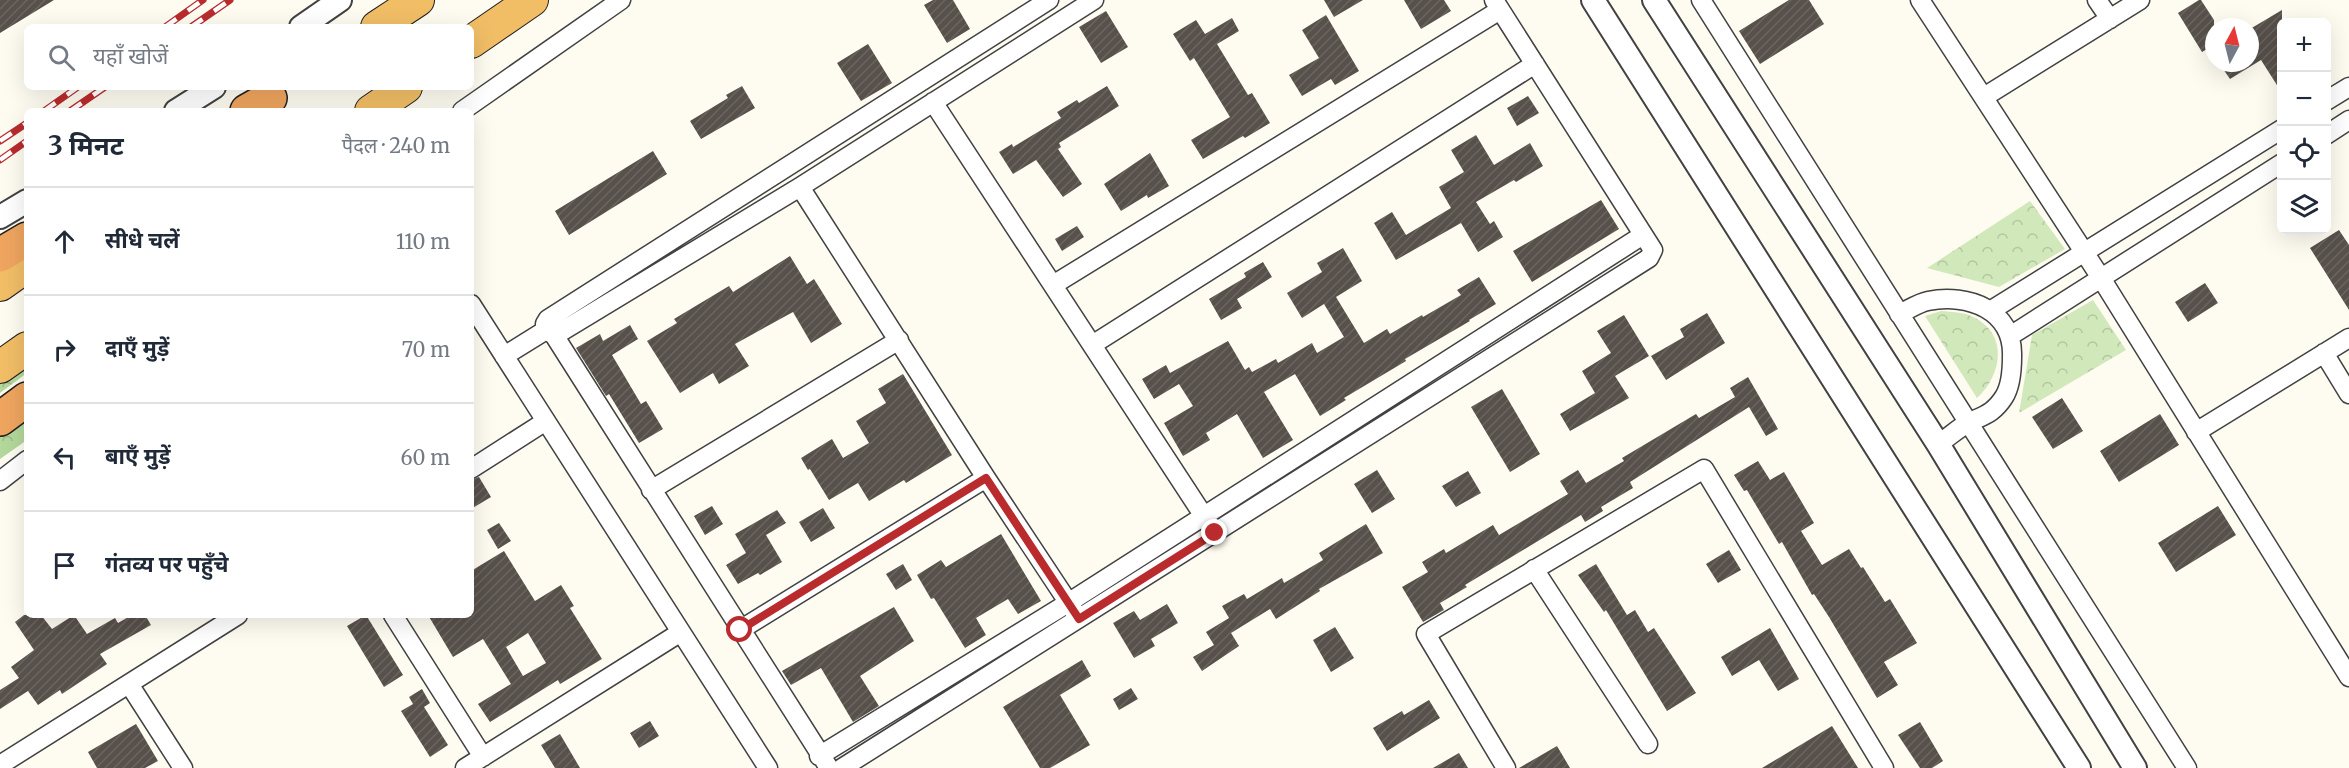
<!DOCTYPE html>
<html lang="hi">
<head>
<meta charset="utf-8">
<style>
	:root { --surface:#fff; --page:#f2f2f3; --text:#1f2937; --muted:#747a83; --line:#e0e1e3 }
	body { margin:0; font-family:Merriweather,"Noto Sans Devanagari",serif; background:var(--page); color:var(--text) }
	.controls { position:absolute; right:18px; top:18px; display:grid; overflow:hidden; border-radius:9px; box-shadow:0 6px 24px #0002 }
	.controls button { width:54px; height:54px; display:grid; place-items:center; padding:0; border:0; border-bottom:2px solid var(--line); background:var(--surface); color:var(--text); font:30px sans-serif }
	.compass { position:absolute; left:2205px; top:18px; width:54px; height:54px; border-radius:50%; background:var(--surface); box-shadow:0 6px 24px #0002; rotate:7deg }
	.stop { position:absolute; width:18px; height:18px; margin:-14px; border:4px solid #ba2b2d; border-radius:50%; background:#fff }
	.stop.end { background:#ba2b2d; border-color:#fff; box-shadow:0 2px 6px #0008 }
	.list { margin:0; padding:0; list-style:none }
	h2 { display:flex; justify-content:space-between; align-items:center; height:78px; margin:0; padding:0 24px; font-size:26px }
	h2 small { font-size:20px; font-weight:400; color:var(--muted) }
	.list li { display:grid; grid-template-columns:39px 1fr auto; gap:18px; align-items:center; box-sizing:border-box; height:108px; padding:0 24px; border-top:2px solid var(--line) }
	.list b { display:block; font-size:22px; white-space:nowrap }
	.list em { font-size:20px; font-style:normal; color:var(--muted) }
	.icon { flex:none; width:33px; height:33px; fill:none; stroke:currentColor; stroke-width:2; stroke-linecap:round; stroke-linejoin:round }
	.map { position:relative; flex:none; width:2349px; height:768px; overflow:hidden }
	.search { position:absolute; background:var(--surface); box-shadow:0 6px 24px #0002; left:24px; top:24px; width:450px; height:66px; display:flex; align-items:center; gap:15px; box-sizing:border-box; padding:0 21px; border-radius:9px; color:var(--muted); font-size:22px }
	.panel { position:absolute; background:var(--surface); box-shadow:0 6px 24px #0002; left:24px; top:108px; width:450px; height:510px; border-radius:9px }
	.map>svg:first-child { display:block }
</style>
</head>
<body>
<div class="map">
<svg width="2349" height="768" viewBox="0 0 2349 768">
	<defs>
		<pattern id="forest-crowns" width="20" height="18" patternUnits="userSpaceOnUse" patternTransform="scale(1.5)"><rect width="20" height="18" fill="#b4d89b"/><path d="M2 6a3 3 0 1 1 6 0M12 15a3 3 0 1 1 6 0" fill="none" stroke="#9ab884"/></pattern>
		<pattern id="park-crowns" width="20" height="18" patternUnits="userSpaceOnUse" patternTransform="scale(1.5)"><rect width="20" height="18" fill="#d1e8bb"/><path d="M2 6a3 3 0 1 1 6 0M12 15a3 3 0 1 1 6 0" fill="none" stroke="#b2c6a0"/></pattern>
		<pattern id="building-hatch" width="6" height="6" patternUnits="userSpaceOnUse" patternTransform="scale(1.5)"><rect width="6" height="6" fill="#57504b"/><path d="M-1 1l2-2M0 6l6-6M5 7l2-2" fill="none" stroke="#6a6561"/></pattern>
	</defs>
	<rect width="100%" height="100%" fill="#fefcf1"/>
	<path fill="url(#forest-crowns)" d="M27,360V373L0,393V378Z
		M27,416V440L0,459V436Z"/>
	<path fill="url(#park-crowns)" d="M2030,201L2065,249L1999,287L1927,268Z
		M2093,300L2126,350L2019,413L2032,335Z
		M1941,311C1951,312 1964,312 1973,317C2009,334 2002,375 1977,398L1925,316Z"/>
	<path fill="url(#building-hatch)" fill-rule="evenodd" d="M0,0H54L0,33Z
		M933,0H953L970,29L947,43L924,5Z
		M1324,0H1363L1334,17Z
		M1404,0H1444L1451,11L1421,29Z
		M1789,0H1809L1824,24L1760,64L1739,31Z
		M2199,0H2201L2214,20V45L2202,52L2178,13Z
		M2282,10V93L2261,60L2230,79L2219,63H2250V29Z
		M1106,11L1128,47L1101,63L1079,27Z
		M1326,15L1359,71L1335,85L1331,79L1302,96L1289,75L1319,58L1302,30Z
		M1232,18L1239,31L1217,44L1248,95L1252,93L1270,123L1245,138L1243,136L1203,159L1191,140L1230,117L1194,58L1190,61L1173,34L1196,20L1205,34Z
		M868,44L892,83L861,101L837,63Z
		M742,86L755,108L701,139L690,121L728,98L726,95Z
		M1107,86L1119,106L1059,143L1061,147L1058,149L1082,184L1063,197L1036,160L1013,174L999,152L1012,144L1013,147L1061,118L1057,112L1077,100L1079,103Z
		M1528,96L1539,113L1517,126L1507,108Z
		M1476,135L1494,165L1530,143L1543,166L1516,182L1514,180L1476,202L1490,224L1494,221L1503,237L1478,252L1461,223L1396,260L1374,223L1392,212L1406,235L1451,208L1439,187L1464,172L1451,150Z
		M653,151L667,174L569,235L555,211Z
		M1150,153L1169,186L1148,198L1147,195L1121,211L1104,184Z
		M1601,200L1619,229L1532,282L1513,251Z
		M1077,226L1084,237L1062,251L1055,239Z
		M2339,230L2349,245V310L2310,248Z
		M1343,248L1362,281L1336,297L1364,343L1387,329L1390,334L1422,315L1423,317L1461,295L1457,290L1479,277L1496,304L1469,320L1470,321L1405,359L1406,361L1344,398L1346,400L1320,416L1295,374L1264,392L1293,440L1263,458L1237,414L1206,433L1210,440L1183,456L1164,423L1193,406L1179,384L1154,399L1142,379L1166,365L1170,373L1228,341L1245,370L1249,367L1252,372L1276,359L1278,363L1312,343L1317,353L1344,337L1324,304L1302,318L1287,293L1322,272L1317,263Z
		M790,256L807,284L814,279L842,324L811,343L793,312L735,344L749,366L719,384L713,373L680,393L647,341L677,323L674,319L729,286L733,292Z
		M1263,262L1272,277L1237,299L1242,308L1221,320L1209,299L1246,277L1244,273Z
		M2205,283L2218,303L2188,322L2175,302Z
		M1707,313L1725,343L1666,380L1651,356L1684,337L1680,329Z
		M1624,315L1649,356L1615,376L1629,398L1570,431L1560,414L1595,393L1582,371L1611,353L1597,331Z
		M630,325L638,339L612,355L641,404L646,401L663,429L639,443L609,394L606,396L576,348L600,334L603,341Z
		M903,374L952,455L906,483L904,480L869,501L858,483L829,500L810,469L808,470L801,458L832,439L843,458L869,443L856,421L886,403L878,389Z
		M1748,377L1778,429L1766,436L1749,407L1630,482L1633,488L1601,507L1603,511L1585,522L1581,515L1465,585L1467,587L1440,603L1444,610L1423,622L1402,587L1428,572L1422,562L1444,549L1446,553L1493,525L1499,535L1568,494L1560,481L1578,470L1586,483L1624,461L1622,458L1696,414L1699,418L1735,397L1730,388Z
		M1502,389L1540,454L1510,472L1471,407Z
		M2062,398L2083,431L2053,449L2032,417Z
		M2160,414L2179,445L2119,482L2100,451Z
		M1758,461L1770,480L1784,472L1814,523L1801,531L1822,565L1849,549L1861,568L1863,567L1885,602L1890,599L1917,643L1884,662L1898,685L1877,698L1829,617L1814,594L1812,595L1782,542L1779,544L1747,490L1744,491L1734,475Z
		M1377,470L1395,499L1372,513L1354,484Z
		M1468,471L1481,493L1456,507L1442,486Z
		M479,477L491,497L471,509V480Z
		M712,506L723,524L705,535L694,516Z
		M2218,506L2236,535L2176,572L2158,543Z
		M823,508L835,528L811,542L799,522Z
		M777,510L786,523L766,535L782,562L760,575L758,573L738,584L726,565L746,553L735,534Z
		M499,523L511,541L498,549L487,530Z
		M1366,524L1383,553L1319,589L1320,591L1276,619L1270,609L1231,633L1239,646L1202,671L1193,657L1214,645L1206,632L1229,618L1222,606L1244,594L1247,599L1282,578L1284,583L1323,560L1319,553Z
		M1001,534L1041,601L1018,614L1008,599L976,618L986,635L965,648L934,598L931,599L917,575L941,560L946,567Z
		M1729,550L1741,570L1718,583L1706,564Z
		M504,551L535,601L561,585L574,606L570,608L602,659L560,684L558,680L490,722L478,704L511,684L483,639L453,657L428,615H471V571ZM528,633L546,663L523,676L506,647Z
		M903,564L912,580L896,590L886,574Z
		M1596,564L1627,615L1635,610L1648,632L1654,628L1696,693L1667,711L1606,610L1604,612L1578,575Z
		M1167,604L1178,623L1151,639L1155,646L1134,658L1113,623L1134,611L1140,620Z
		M894,607L914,641L860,676L879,706L853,722L821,668L791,685L782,671Z
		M24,615H41L52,629L74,615L87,634L115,618L118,623L132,615H145L151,625L100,654L107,664L62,694L60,690L38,705L28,691L0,709V690L19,678L11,667L34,650L15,622Z
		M366,615L403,675L384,687L347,626Z
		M1335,627L1354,658L1331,672L1313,640Z
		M1770,628L1799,679L1778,691L1759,660L1732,676L1721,657Z
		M1082,660L1091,676L1060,695L1090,745L1050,768H1040L1003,707Z
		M1131,688L1138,699L1119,710L1113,699Z
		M422,689L430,703L424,707L448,745L430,757L401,711L413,704L409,697Z
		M1429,700L1440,718L1387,751L1373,728L1402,711L1404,715Z
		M650,721L659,736L639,748L630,733Z
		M1920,722L1943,761L1932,768H1920L1898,735Z
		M136,724L158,761L145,768H97L88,752Z
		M1832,726L1858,768H1762Z
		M560,734L580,768H555L541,745Z
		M1557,746L1570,768H1519Z
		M1459,753L1468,768H1433Z"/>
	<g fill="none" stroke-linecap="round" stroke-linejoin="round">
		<g stroke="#424242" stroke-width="21">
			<path id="minor" d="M1049,0L548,319L545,324L546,330L554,335L559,333L800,187L1094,0
				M1701,0L2187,768
				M1920,0L2101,278L2349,677
				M2097,0L2110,19
				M1984,97L2140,0
				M2326,101L2349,87
				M933,102L1209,524
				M462,111L621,0
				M2326,135L2349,120
				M800,187L986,478L1074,611
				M1053,285L1500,10
				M471,304L768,768
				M1990,311L2282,129
				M1899,314C1908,310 1918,303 1928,301C1968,293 2014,310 2012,357C2012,370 2011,386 2004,397C1993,414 1984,415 1968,423C1957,429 1948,438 1938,444
				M554,335L829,768
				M2010,336L2282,163
				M1092,345L1535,64
				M2324,353L2349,394
				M504,356L546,330
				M2196,432L2349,338
				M471,469L546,421
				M0,481L27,460
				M651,490L899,340
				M1534,569L1648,744
				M393,615L483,757
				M740,630L986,478
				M129,684L183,768
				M819,756L1068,603L1643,235
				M0,765L238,615
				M465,768L681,632
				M842,768L1649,258L1653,250L1494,0
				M1506,768L1426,634L1704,469L1884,768"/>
		</g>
		<g stroke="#424242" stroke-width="26">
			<path id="tertiary" d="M1593,0L2079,768
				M1654,0L1938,444L2135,768
				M301,27L340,0
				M176,111L214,87
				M0,217L27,201"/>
		</g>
		<g stroke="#202020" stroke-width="34">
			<path id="trunk" d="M377,27L418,0
				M471,42L532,0
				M371,111L406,87
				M0,285L27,266
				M0,367L27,348"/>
		</g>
		<g stroke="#202020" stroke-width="36">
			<path id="motorway" d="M247,111L270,98
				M0,255L27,239
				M0,419L27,399"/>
		</g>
		<use href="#minor" stroke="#fff" stroke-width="18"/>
		<use href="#tertiary" stroke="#fff" stroke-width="22"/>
		<use href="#trunk" stroke="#f1be66" stroke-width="32"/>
		<use href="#motorway" stroke="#efa55f" stroke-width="33"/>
		<g stroke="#ba2b2d" stroke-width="7">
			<path id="rail" d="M165,27L203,0
				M191,27L230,0
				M44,111L78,87
				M70,111L105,87
				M0,141L27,123
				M0,160L27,141"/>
		</g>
		<use href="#rail" stroke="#fff" stroke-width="4.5" stroke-dasharray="14" stroke-linecap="butt"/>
	</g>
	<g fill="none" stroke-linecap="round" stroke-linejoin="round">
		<path stroke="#ba2b2d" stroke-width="8" d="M740,630L986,478L1079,619L1215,533"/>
	</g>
</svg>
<div class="controls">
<button>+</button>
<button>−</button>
<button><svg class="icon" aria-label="locate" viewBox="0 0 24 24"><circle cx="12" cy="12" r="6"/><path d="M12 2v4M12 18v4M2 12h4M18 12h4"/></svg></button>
<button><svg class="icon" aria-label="layers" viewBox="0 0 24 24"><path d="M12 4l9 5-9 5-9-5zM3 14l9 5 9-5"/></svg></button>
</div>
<svg class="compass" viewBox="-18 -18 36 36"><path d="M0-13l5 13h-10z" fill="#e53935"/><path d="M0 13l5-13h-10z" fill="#747a83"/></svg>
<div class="stop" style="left:740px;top:630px"></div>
<div class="stop end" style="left:1215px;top:533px"></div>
<div class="search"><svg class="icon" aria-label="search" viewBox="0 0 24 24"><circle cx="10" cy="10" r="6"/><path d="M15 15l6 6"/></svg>यहाँ खोजें</div>
<section class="panel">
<h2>3 मिनट<small>पैदल · 240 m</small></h2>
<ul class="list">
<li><svg class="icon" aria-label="ahead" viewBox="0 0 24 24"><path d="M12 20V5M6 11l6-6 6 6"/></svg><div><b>सीधे चलें</b></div><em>110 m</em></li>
<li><svg class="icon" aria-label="right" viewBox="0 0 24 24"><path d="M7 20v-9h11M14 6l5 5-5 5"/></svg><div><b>दाएँ मुड़ें</b></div><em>70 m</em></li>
<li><svg class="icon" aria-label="left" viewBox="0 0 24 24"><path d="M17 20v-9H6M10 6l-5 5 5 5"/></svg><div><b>बाएँ मुड़ें</b></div><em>60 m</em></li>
<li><svg class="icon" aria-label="arrive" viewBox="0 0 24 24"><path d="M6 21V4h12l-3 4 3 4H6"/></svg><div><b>गंतव्य पर पहुँचे</b></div></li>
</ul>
</section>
</div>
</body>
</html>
